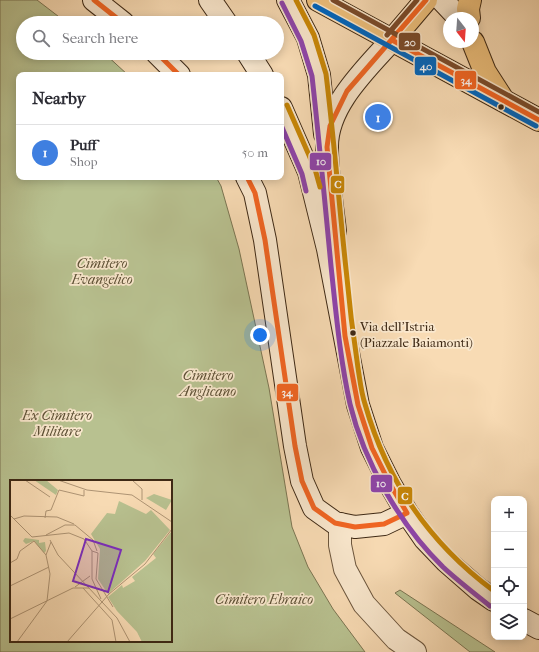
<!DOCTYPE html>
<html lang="en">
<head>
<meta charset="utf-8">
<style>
	:root { --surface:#fff; --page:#f2f2f3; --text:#2b2b33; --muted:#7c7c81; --line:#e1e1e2; --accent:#1a73e8 }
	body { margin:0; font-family:"IM FELL French Canon",serif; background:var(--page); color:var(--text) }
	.controls { position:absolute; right:12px; bottom:12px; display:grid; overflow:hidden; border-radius:8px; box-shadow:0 2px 10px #0003 }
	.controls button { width:36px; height:36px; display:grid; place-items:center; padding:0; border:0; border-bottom:1px solid var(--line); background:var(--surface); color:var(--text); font:20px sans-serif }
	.compass { position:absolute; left:443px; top:12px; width:36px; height:36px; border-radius:50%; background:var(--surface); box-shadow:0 2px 10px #0003; rotate:163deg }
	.you { position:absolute; left:260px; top:335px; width:14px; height:14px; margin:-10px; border:3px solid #fff; border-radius:50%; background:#1a73e8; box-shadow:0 0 0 6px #1a73e833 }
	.badge { display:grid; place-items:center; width:26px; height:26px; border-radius:50%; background:var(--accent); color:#fff; font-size:13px; font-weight:700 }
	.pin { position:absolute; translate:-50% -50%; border:2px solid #fff; box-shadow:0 1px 4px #0006 }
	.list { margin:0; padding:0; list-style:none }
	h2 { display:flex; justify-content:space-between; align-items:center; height:52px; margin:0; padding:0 16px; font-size:17px }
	h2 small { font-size:13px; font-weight:400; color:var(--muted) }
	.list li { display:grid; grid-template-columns:26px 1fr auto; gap:12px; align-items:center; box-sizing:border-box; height:56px; padding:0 16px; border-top:1px solid var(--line) }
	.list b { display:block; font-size:15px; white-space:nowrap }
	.list p { margin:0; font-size:13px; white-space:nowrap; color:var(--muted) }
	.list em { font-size:13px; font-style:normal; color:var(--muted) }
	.icon { flex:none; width:22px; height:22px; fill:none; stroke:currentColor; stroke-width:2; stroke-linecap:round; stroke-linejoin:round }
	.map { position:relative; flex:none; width:539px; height:652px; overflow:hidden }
	.search { position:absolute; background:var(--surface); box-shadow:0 2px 10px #0003; left:16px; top:16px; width:268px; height:44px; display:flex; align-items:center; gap:10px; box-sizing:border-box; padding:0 14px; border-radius:22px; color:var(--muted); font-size:15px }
	.panel { position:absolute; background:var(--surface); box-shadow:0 2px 10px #0003; left:16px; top:72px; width:268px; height:108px; border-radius:8px }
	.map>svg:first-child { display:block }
</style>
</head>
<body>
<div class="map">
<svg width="539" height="652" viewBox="0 0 539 652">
	<rect width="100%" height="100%" fill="#f8dbb4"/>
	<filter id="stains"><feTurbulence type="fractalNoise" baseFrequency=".005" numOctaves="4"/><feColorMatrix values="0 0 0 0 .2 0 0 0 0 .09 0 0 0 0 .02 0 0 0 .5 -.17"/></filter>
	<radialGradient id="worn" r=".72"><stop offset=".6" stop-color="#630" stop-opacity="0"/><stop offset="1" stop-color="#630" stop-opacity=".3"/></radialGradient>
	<path fill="#b8c190" stroke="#7b7552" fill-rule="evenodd" d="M0,0H37L67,23H23V53H104L128,75H19V177H216L221,186L239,249L269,388L292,527L308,567L333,609L365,652H0ZM11,481H171V641H11Z
		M400,590L495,652H470L395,593Z"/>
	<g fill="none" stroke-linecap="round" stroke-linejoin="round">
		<g stroke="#6c563d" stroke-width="24">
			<path id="street" d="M340,524V545L345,569L364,604L396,639L415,652"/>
		</g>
		<g stroke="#3e2915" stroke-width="24">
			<path id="secondary" d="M94,0L123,23
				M210,0L226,23
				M288,0L308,38L319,75L325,134
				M442,0L459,18
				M157,53L179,75
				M248,53L262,75
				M281,108L309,172L328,249L358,405L372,448L390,484L407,513L425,539L446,561L478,589L494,600
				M247,177L255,193L265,240L295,446L302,481L314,508L335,523L355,527L384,524L407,513
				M335,231C332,204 327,176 327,148C326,106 366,69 392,40
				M524,620L539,628"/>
		</g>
		<g stroke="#3e2915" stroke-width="24">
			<path id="primary" d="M318,0L539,120
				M469,18L468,9L470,0
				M392,40L426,0
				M473,42L485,72L503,100"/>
		</g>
		<use href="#street" stroke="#fae8ce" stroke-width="22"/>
		<use href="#secondary" stroke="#fae8ce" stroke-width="22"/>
		<use href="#primary" stroke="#ecbe7a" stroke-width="22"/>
		<g stroke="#fae8ce" stroke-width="8">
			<path id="bus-1" d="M94,0L123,23
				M392,40L539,120
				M157,53L179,75
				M247,177L255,193L265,240L295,446L302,481L314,508L335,523L355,527L384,524L407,513
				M407,513L390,484L372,448L358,405L345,336L327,147L330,126L347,91L426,0"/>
		</g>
		<g stroke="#fae8ce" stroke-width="8">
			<path id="bus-2" d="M315,6L536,126"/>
		</g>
		<g stroke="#fae8ce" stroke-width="8">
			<path id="bus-3" d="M333,0L539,112
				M387,35L417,0"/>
		</g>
		<g stroke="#fae8ce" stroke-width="8">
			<path id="bus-4" d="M282,3L301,41L312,76C319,139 325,203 331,266C336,312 340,359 350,404C364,462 400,525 443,567C458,581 474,593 490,606
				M281,125L302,174L306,191"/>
		</g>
		<g stroke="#fae8ce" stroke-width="8">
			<path id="bus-5" d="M296,0L314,35L326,74C334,139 339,204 346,269C349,302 353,335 358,368C360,380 361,392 365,404C387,482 429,543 494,591
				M287,105L315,169L320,187"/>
		</g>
		<use href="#bus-1" stroke="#f26522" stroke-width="5"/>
		<use href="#bus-2" stroke="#0065bd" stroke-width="5"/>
		<use href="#bus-3" stroke="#7a4b2a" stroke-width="5"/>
		<use href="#bus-4" stroke="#8e44ad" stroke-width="5"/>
		<use href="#bus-5" stroke="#c98705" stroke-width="5"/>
	</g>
	<g fill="#3e2915" stroke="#fae8ce" stroke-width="1.5">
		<circle cx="501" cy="107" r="3.5"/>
		<circle cx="353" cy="333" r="3.5"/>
	</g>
	<g text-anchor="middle" stroke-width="3.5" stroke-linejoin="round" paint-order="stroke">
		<g font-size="13" fill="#3e2915" stroke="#fae8ce" text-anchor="start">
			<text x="360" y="331">Via dell'Istria<tspan x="360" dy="16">(Piazzale Baiamonti)</tspan></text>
		</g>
		<g font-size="14" font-style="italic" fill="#5c4f34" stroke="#fae8ce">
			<text x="102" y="268">Cimitero<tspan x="102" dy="16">Evangelico</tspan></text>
			<text x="208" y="380">Cimitero<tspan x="208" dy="16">Anglicano</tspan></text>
			<text x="57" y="420">Ex Cimitero<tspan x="57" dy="16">Militare</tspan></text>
			<text x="264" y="604">Cimitero Ebraico</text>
		</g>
	</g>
	<g transform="translate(10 480)">
		<rect width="162" height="162" fill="#f8dbb4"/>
		<path d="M24,0H36L48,10L46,15ZM144,14L162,20L156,30L136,18ZM109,21L136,34L141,30L160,50L135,81L98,114L88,99L90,69L81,54L97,33L105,34ZM161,52L162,162H132L127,152L107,131L98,117L112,105L113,108L125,101L122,97L146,78L143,74ZM15,58L29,60V63L35,62L36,71L34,73L24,61L16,64L13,61Z" fill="#b8c190"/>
		<path fill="none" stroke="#ae9474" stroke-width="1" d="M15,0L40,17M48,0L77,10L122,15L162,42M122,0L132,9V20M0,35L22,57L59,53L74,59L82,71V99L91,119M35,38L36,31L41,30L49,10L74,16V10M4,39L14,36L47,37L64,44M36,55L55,45H65L83,60L87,71M40,60L48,75L107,138L120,162M82,71L88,73L86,99L103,127M36,75L41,62M0,83L7,79L10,71L24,61L36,75L40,94L37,121L7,162M0,106L39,87M65,107L80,96M73,108L102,140L106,162M0,139L63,108H79M57,162L99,114L135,84L162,49"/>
		<path fill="#7b2cbf" fill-opacity="0.15" stroke="#7b2cbf" stroke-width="2" d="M76,59L111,70L98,112L63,101Z"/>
		<rect width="162" height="162" fill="none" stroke="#3e2915" stroke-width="2"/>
	</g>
	<g stroke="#fae8ce" stroke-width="1.5">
		<rect x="398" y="32" width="23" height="19" rx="4" fill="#7a4b2a"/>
		<rect x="414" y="56" width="23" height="20" rx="4" fill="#0065bd"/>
		<rect x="454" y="70" width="23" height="20" rx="4" fill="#f26522"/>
		<rect x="309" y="152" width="23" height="19" rx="4" fill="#8e44ad"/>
		<rect x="330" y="175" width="15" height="19" rx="4" fill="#c98705"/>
		<rect x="276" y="383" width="23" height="19" rx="4" fill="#f26522"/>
		<rect x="370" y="474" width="23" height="19" rx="4" fill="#8e44ad"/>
		<rect x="397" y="486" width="16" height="19" rx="4" fill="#c98705"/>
	</g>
	<g font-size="11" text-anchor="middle" font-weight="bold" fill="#fff">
		<text x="410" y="46">20</text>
		<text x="426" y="70">40</text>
		<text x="466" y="84">34</text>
		<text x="321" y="165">10</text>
		<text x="338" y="188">C</text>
		<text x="287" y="396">34</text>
		<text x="381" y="487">10</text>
		<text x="405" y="500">C</text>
	</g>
	<rect width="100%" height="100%" filter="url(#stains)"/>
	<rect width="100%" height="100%" fill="url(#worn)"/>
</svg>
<div class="controls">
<button>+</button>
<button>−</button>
<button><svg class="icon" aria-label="locate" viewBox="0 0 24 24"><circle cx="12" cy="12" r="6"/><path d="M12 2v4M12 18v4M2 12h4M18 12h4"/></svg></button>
<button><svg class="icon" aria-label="layers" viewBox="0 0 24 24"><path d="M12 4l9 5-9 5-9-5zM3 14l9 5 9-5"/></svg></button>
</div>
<svg class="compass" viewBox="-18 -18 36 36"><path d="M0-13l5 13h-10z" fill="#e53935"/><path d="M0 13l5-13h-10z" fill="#7c7c81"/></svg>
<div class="you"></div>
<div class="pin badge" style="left:378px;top:117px;background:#3f7fe0">1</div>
<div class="search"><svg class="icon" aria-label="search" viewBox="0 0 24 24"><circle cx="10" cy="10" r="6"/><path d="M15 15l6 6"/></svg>Search here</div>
<section class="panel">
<h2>Nearby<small></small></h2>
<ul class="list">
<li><span class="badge" style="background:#3f7fe0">1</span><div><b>Puff</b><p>Shop</p></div><em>50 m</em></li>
</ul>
</section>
</div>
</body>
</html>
